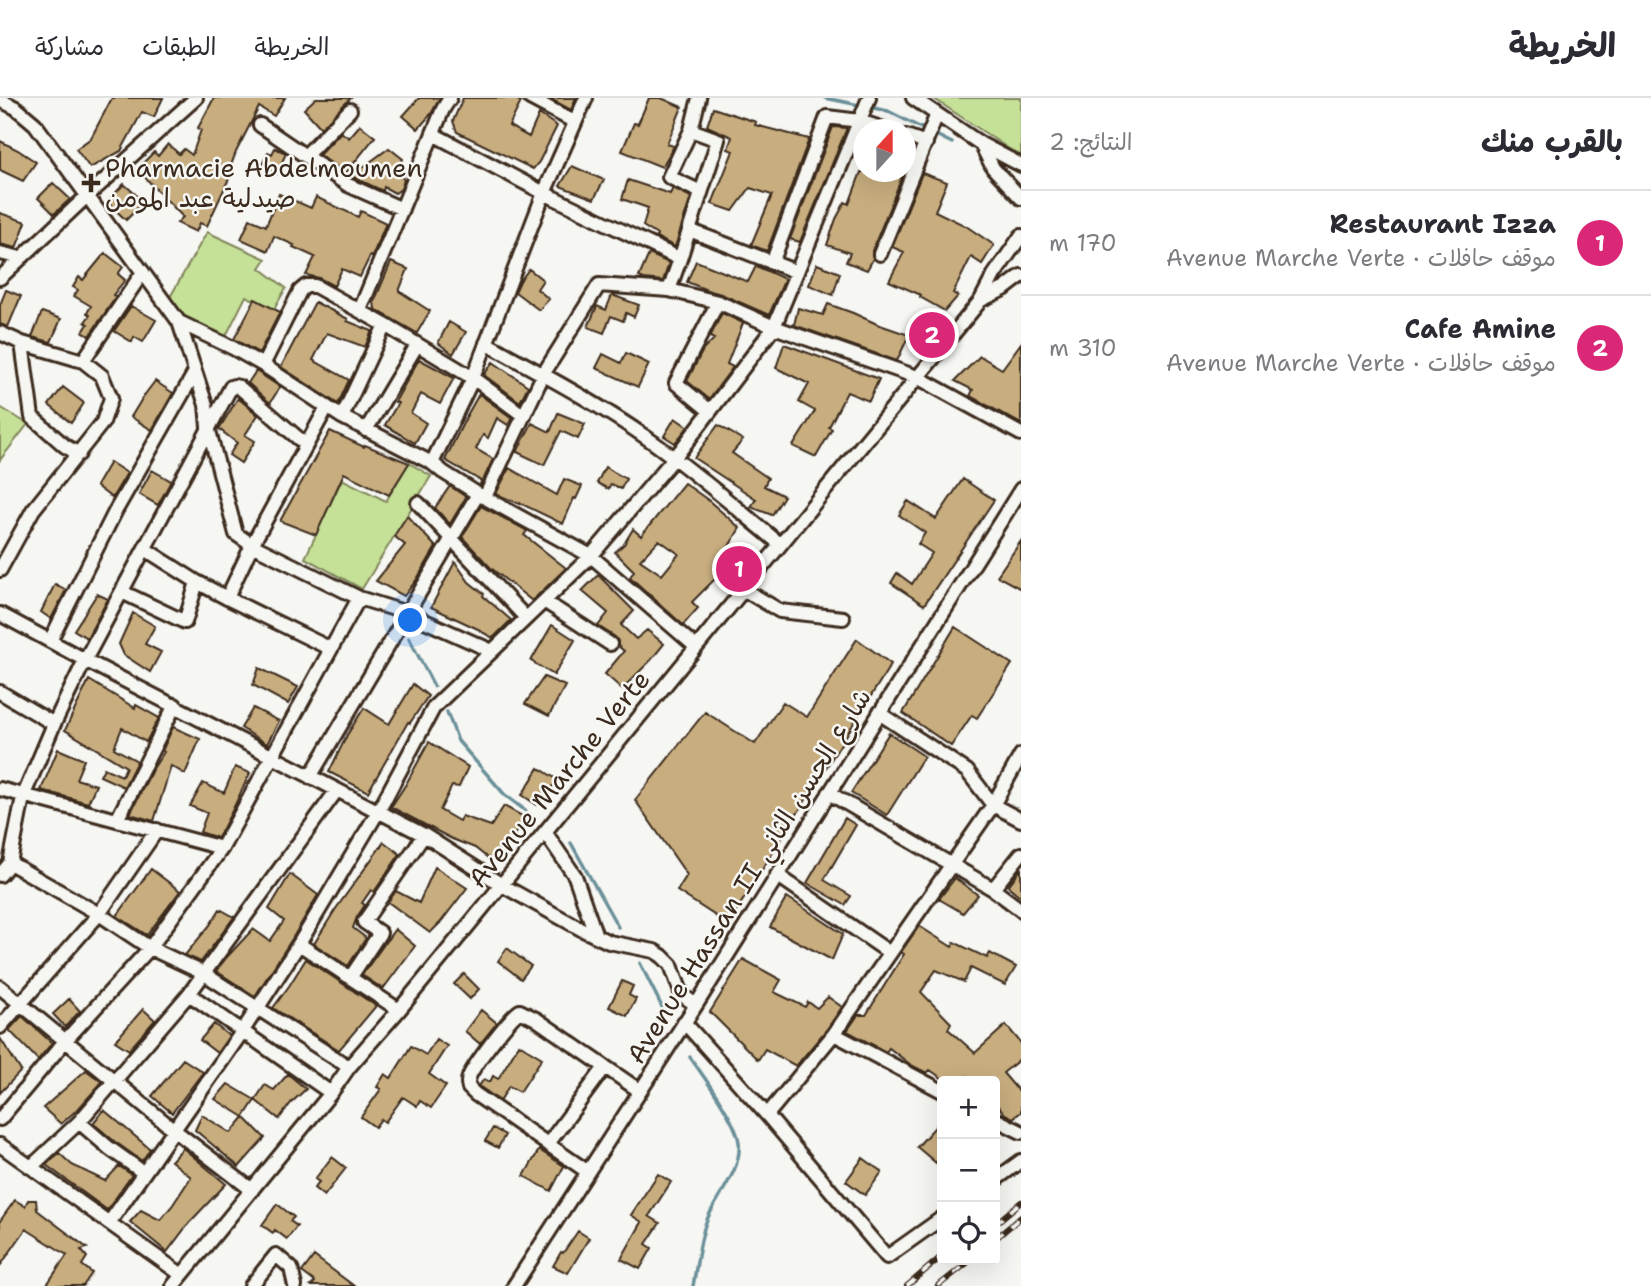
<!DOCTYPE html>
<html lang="ar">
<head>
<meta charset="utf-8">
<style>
	:root { --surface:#fff; --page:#f7f7f7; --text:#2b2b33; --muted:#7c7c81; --line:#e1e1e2; --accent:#db2777 }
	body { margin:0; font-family:"Shantell Sans","Playpen Sans Arabic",sans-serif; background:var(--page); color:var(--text); direction:rtl }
	.controls { position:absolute; right:21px; bottom:21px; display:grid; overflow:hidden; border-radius:7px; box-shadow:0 7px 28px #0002 }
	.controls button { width:63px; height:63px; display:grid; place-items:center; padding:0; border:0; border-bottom:2px solid var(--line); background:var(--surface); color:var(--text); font:35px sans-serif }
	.compass { position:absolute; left:853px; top:21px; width:63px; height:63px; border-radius:50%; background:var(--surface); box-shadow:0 7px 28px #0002; rotate:21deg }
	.you { position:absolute; left:411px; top:523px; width:24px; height:24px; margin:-18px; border:5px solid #fff; border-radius:50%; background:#1a73e8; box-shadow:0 0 0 10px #1a73e833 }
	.badge { display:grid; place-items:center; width:46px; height:46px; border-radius:50%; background:var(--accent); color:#fff; font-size:23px; font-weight:700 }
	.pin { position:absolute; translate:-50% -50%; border:4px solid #fff; box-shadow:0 2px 7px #0006 }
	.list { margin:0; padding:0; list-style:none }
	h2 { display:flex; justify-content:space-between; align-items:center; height:91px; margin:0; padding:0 28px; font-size:30px }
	h2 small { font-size:23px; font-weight:400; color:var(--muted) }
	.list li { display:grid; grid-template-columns:46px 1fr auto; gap:21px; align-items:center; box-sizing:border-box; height:105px; padding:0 28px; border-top:2px solid var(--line) }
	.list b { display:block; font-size:26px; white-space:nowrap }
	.list p { margin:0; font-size:23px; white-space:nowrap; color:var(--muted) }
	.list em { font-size:23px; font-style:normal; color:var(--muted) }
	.icon { flex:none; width:38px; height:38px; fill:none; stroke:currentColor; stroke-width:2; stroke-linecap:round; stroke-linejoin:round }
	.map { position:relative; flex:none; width:1021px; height:1188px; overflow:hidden; direction:ltr }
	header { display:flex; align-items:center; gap:42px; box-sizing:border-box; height:98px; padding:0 35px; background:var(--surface); border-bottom:2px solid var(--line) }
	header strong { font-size:33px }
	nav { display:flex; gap:38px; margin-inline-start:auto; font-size:24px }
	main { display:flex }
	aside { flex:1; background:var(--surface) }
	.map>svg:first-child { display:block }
</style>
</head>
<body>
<header>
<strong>الخريطة</strong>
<nav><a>الخريطة</a><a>الطبقات</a><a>مشاركة</a></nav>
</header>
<main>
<aside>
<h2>بالقرب منك<small>النتائج: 2</small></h2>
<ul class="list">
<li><span class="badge">1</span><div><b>Restaurant Izza</b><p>موقف حافلات · Avenue Marche Verte</p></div><em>170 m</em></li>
<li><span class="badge">2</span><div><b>Cafe Amine</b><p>موقف حافلات · Avenue Marche Verte</p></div><em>310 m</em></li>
</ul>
</aside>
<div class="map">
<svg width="1021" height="1188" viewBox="0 0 1021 1188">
	<rect width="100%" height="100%" fill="#f6f6f2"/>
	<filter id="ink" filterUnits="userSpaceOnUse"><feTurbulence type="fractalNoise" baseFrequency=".0143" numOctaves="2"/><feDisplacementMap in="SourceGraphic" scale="14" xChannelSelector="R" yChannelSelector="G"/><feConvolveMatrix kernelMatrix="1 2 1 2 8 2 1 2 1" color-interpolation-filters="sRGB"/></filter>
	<g filter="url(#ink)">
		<path fill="#c5e097" stroke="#80855a" stroke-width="2" d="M933,0H1021V59Z
			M207,134L266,161L260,170L286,190L274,211L246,198L225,240L182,217L169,201Z
			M0,309L28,326L0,362Z
			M409,365L431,378L362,491L305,460L342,381L386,403Z"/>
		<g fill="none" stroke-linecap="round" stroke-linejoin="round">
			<path stroke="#6b909a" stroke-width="3.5" d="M825,0L888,13L925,32
				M932,35L952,45
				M409,540L434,588
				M447,614L458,643L505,697L526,713
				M571,745L618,829
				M640,865L664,913
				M690,959C703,978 736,1022 739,1044C742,1074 716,1098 706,1124C699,1144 697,1167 693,1188"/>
		</g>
		<path fill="#c8ae7f" stroke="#3b2a1e" stroke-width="2" fill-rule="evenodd" d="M112,0H163L154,19L142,14L121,53L90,70L76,51L91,40Z
			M214,0H285L274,18L259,9L236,54L229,73L232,74L207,128L200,125L196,134L177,125L183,119L137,71L154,54L158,58L168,46L179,56L184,51L192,57L201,32L198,30Z
			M316,0H351L321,30L304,11Z
			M419,0H440L431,16L418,31L403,18Z
			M463,0H514L521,4L509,28L529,39L539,16L557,28L539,64L533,71L457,34L453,23Z
			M549,0H576L571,12Z
			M649,0H661L682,9L667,46L674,48L662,69L622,53L634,25L638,26Z
			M713,10L756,24L755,27L809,41L767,153L751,147L772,97L750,90L733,113L712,106L733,53L728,51L732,39L707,28Z
			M360,27L375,39L346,75L319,57L341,34L349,40Z
			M833,29L847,30L800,144L790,141Z
			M0,43L18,52L36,64L23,83L0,72Z
			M275,50L286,55L277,76L261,69L268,54L272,56Z
			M389,50L403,61L397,72L404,82L401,91L395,95L384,89L383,93L351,78Z
			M572,68L604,82L594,101L560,88Z
			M861,74H904L872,153L873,161L867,172L846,164L850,155L827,147L836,121L845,104L849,106Z
			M922,75L947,84L935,113L966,128L994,147L982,166L971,159L953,195L958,198L945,213L920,199L921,197L889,183L904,154L892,149Z
			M628,82L670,96L673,90L691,99L675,149L656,139L657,137L643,128L648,110L622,101Z
			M53,85L70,101L54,116L38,100Z
			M124,86L144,104L126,122L107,104Z
			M279,96L311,110L316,99L358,119L361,113L386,125L372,159L370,158L360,179L342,171L334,188L319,180L306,177L315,159L293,149L294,147L274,138L268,153L241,141L250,121L266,128Z
			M0,115L26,124L16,150L0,146Z
			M105,155L123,169L118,176L125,182L113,197L116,199L89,238L83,234L88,226L85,224L90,217L87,215L91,208L74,198L78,192L73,189L79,179L83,182Z
			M649,156L669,165L663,183L644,181L639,179Z
			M696,163L748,184L756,168L785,181L769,217L721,196L707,192L687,184Z
			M391,164L408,171L399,193L430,213L417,235L375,211L374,204Z
			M817,166L840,175L833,197L809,187Z
			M529,171L543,182L537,191L549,201L539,212L515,194L520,183Z
			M6,192L21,198L8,229L0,226V207Z
			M612,197L639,207L634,219L626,215L623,223L611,218L604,235L588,229L597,208L606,212Z
			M255,201L280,214L259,255L234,241Z
			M315,204L348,221L347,223L372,233L365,249L327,235L313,262L349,282L338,306L281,269Z
			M828,206L853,215L877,226L909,237L897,263L794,227L798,210L823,217Z
			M131,208L156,222L143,244L134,239L132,244L114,233Z
			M42,214L61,221L51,244L32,239Z
			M722,215L743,225L727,266L733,269L709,301L687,283L703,252L714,241L710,239Z
			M449,224L466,234L453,256L438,245Z
			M1021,245V326L970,298L973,292L955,283L980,258L1002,271Z
			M784,246L879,281L869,303L847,294L829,329L832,331L816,359L793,348L815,313L799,304L809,286L776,270Z
			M626,255L649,266L638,289L596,270L603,256L621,265Z
			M419,261L454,280L440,306L421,296L411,315L426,325L415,345L385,327L398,305L395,304Z
			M493,264L528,288L520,304L484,277Z
			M256,273L280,289L270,305L248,285Z
			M155,283L173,295L152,332L131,319L143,299Z
			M63,289L84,305L71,325L49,307Z
			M479,296L512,320L508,327L497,320L488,340L483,337L476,351L493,361L481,387H480L481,383L445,362L466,319Z
			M238,300L258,317L245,337L255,343L241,365L229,357L237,345L219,331Z
			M558,315L585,326L578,341L561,333L544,367L517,354L532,325L550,334Z
			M675,320L688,329L675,345L664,338Z
			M718,327L743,342L732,355L768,380L764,388L784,398L772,417L751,409L756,401L694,360Z
			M330,333L364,349L365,347L409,365L389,397L344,375L316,437L280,423Z
			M110,364L127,375L112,400L96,388Z
			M605,369L626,381L621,391L611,386L608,391L597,385Z
			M509,370L557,397L564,381L582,388L576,401L574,400L563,426L520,405V406L496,396Z
			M152,372L171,383L158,407L139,396Z
			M963,381L994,402L924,507L891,485L897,475L912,486L932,455L918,446L925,435L899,417L908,403L936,421Z
			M684,385L708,402L740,430L719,465L724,472L692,504L698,510L683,527L630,479L634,473L615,454L624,446L633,431L641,438ZM659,442L679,456L662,477L640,462Z
			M450,388L466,399L450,426L435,410Z
			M481,408L524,431L527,433L524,437L566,470L532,503L491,470L462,439Z
			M407,418L436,449L417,481L404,498L376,483L405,447L394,438Z
			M1021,443V491L997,478Z
			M455,464L469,484L484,496L483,498L511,522L493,540L480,533V532L431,509Z
			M598,477L634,513L621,527L636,541L647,532L664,546L651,562L622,591L605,576L624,553L618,548V543L615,539L598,528L608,515L582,493Z
			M55,486L66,492L51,521L41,514Z
			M97,496L108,501L87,540L74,532Z
			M133,515L155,528L145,546L161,554L150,574L124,557L119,546Z
			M552,527L575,542L554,577L531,563Z
			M955,529L1012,566L977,620L972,617L951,648L903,615Z
			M857,541L891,566L728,826L677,793L687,777L635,702L705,614L755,646L783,604L807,619Z
			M259,570L298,589L288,606L253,587Z
			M544,579L565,588L549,618L525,606Z
			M89,582L135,610L136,607L159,620L146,644L122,630L114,650L137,663L124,689L100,678L104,670L122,678L126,669L65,632Z
			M413,586L428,598L410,625L408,624L368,694L329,674L347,637L364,610L389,626Z
			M253,610L279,623L267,646L241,630Z
			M173,629L200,641L185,676L171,668L154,723L130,716L152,672L164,654L162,653Z
			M889,635L924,658L887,717L851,695Z
			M429,644L468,669L459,689L452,688L440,712L459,723L462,718L491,728L504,708L526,720L514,737L490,762L475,750L452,741L391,709L406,686Z
			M58,651L84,662L76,681L96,687L88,705L41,692Z
			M235,669L250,675L233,711L218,740L200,734L207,715L190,708L203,685L224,695Z
			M539,670L558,682L537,707L522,697Z
			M845,720L856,727L824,782L851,798L845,807L807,785Z
			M384,744L400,756L374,794L371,792L362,805L365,807L357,819L353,830L366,840L348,868L314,846L335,812Z
			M435,769L467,790L440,825L430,835L388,804L396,793L419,805Z
			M151,771L180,793L147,837L117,818Z
			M1021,771V799L1008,788Z
			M290,776L318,797L292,841L255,898L216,873L227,859L253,831L270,843L284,823L269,811Z
			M955,780L978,797L963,815L939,801Z
			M787,799L843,836L832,862L770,829Z
			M220,811L234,819L201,864L185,857L210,827Z
			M919,828L952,849L954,844L987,860L990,855L1016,869L1005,887L971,870L964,884L936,872L921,894L951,925L948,931L975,955L1006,927L1021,945V960L1003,975L1021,996V1014L1013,1020L1005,1016L995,1005V983H972L966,978L961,983H946L930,972L927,975L911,967L889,950L886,954L847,933L858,917H866L904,856L901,854Z
			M395,831L415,848L383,891L362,877Z
			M507,850L531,868L521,881L498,863Z
			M306,861L376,908L339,952L273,910L289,888Z
			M743,861L781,882L774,894L805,909L808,904L817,910L828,899L842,909L827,931L796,968L765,951L758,962L710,914Z
			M464,876L479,891L470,901L454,886Z
			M622,883L633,888L629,897L636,901L627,918L609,909Z
			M69,901L80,913L65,929L53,916Z
			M143,911L155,922L129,952L115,943Z
			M481,912L497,925L480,946L465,933Z
			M22,918L52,945L38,962L9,932Z
			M214,926L229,938L217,955L200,942Z
			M0,940L21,973L0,995Z
			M436,941L447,948L429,976L446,988L431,1010L420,1003L417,1008L403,999L385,1024L381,1021L375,1029L361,1019L381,991L377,989L385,976L391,980L411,948L426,957Z
			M519,946L542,960L520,994L509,988L500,1003L479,988L484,981L490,984L493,978L498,981Z
			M183,961L203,974L172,1015L152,998Z
			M86,972L102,984L79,1010L61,1026L43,1010Z
			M288,976L306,991L291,1005L279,1021L255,1002L265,987L274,992Z
			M228,986L255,1002L244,1019L215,1001Z
			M104,1012L150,1051L142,1063L114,1043L93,1025Z
			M202,1017L231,1035L244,1019L265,1040L239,1069L195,1032Z
			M942,1021V1057L936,1065L917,1049Z
			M493,1030L505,1037L498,1050L485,1043Z
			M183,1050L226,1086L189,1125L167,1154L130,1124L141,1112L160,1122L172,1108L191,1079L171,1063Z
			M539,1052L564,1068L551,1093L524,1078Z
			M59,1055L72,1067L105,1083L119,1068L132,1077L107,1112L46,1067Z
			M332,1059L346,1070L324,1098L314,1090L319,1084L315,1081Z
			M863,1060L882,1074L865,1097L846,1083Z
			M658,1076L671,1084L649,1118L660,1125L646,1146L652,1150L640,1171L621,1161L642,1124L631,1117Z
			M15,1102L25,1108L28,1102H36L37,1112L87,1150L81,1152L87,1159L82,1167L92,1175L83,1188H46L67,1157L26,1131L0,1168V1123Z
			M277,1106L294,1119L290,1123L297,1128L287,1141L275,1132L273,1135L262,1127Z
			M578,1133L589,1140L568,1175L553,1168L561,1154L563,1155Z
			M314,1158L354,1188H311L315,1184L302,1174Z"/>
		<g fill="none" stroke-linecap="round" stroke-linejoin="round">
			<g stroke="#3b2a1e" stroke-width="18">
				<path id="minor" d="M530,0L575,24
					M699,0L691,32L669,79L701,94
					M913,0L981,46
					M0,2L16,10L35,26L179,224L206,307L208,329L236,436L252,447L359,500L407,515L492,553
					M260,27L348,87L402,111
					M433,36L544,95L680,161
					M906,38L926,45
					M305,58L350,12
					M1021,67L981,46L993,70L1021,100
					M689,132L797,174
					M0,155L21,160
					M880,156L937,16
					M772,165L827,19L860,23L886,32
					M0,180L87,98L196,0
					M669,192L680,161L718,42L691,32
					M981,202L1004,191L1021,178
					M360,212L443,11L450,0
					M179,224L233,250L263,267L342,319L432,365L443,374L478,396L591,458L696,549
					M0,235L22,245L83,263L143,174
					M22,245L32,319L65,348L79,356
					M486,245C540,275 596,304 647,340C693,372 736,410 780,446
					M263,267L300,193L306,188H315L385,227L473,280L544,95L586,0
					M710,313L676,285L718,204
					M342,319L385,227
					M366,332L417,247
					M432,365L473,280L524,318
					M485,399L544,275L599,187L669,192L718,204L774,229L917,279L1021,336
					M418,405L526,520
					M145,451L197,484L227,500L331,551
					M0,472L33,412L103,324L111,300L102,278L83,263
					M743,491L780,513L843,520
					M122,494L185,524L197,484
					M227,500L252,447L327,309
					M544,503L610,546
					M0,516L85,562L424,737L502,787L581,831L609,844L654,853L662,858L671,867L682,897L696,907
					M50,543L116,412L195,274
					M0,594L54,626
					M879,615L967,673L993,707L1021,722
					M310,679L478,396
					M0,691L222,750
					M829,695L993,791L1021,812
					M117,722L175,607
					M545,734L575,778L596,838
					M10,765L99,816L150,850L203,875L349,969
					M0,777L10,765L23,699L54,626L85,562L231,289L234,288L239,289L306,347
					M777,777L890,855
					M993,791L1021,756
					M299,846L399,912
					M350,880L380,835L364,824L424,737
					M0,889L174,1032L252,1092
					M189,896L331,995
					M684,924L767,1017L834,936L993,707L1021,657
					M0,929L99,816L157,732
					M834,936L942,993
					M767,1017L887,1159L942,1120
					M0,1021L65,943L150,850L222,750L359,500
					M995,1021L1021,1034
					M79,1024L109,1050L144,1075
					M548,1046L605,969
					M0,1047L182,1177
					M31,1069L79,1024L189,896L337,692
					M588,1074L475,996L469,990C468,986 467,984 469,979C473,968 510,919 520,913L536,921L640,993
					M995,1082L1021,1063
					M109,1125L242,934L299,846L379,712L434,609L591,458L680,353L774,229L869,0
					M173,1188L331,995L349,969L399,912L981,202L994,177L1021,138
					M251,1188L276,1157L291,1170L295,1188
					M514,1188L696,907L1021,391"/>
			</g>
			<use href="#minor" stroke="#f6f6f2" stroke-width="12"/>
			<g stroke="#3b2a1e" stroke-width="6">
				<path id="rail" d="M995,1126L1021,1104
					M995,1141L1021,1119
					M907,1188L942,1158
					M938,1188L971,1162"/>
			</g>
			<use href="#rail" stroke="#f6f6f2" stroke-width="3.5" stroke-dasharray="10" stroke-linecap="butt"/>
		</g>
	</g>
	<path fill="#3b2a1e" stroke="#f6f6f2" stroke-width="2.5" d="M87.5 74.5h7v7h7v7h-7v7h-7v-7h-7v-7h7z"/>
	<g text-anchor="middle" stroke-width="5" stroke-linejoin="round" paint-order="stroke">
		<g font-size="26" fill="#3b2a1e" stroke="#f6f6f2" text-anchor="start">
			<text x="105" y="79">Pharmacie Abdelmoumen<tspan x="105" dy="30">صيدلية عبد المومن</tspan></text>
		</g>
		<g font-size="26" fill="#3b2a1e" stroke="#f6f6f2">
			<text transform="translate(559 681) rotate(-51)" y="9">Avenue Marche Verte</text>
			<text transform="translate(749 778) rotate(-58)" y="9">Avenue Hassan II شارع الحسن الثاني</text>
		</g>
	</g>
</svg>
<div class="controls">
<button>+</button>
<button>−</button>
<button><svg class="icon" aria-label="locate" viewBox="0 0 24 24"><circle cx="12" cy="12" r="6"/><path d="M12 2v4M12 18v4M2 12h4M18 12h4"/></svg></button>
</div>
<svg class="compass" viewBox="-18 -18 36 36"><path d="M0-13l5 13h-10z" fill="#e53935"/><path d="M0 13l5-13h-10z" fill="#7c7c81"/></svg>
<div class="you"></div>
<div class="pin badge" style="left:739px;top:471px">1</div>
<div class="pin badge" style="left:932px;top:237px">2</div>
</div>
</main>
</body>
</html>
